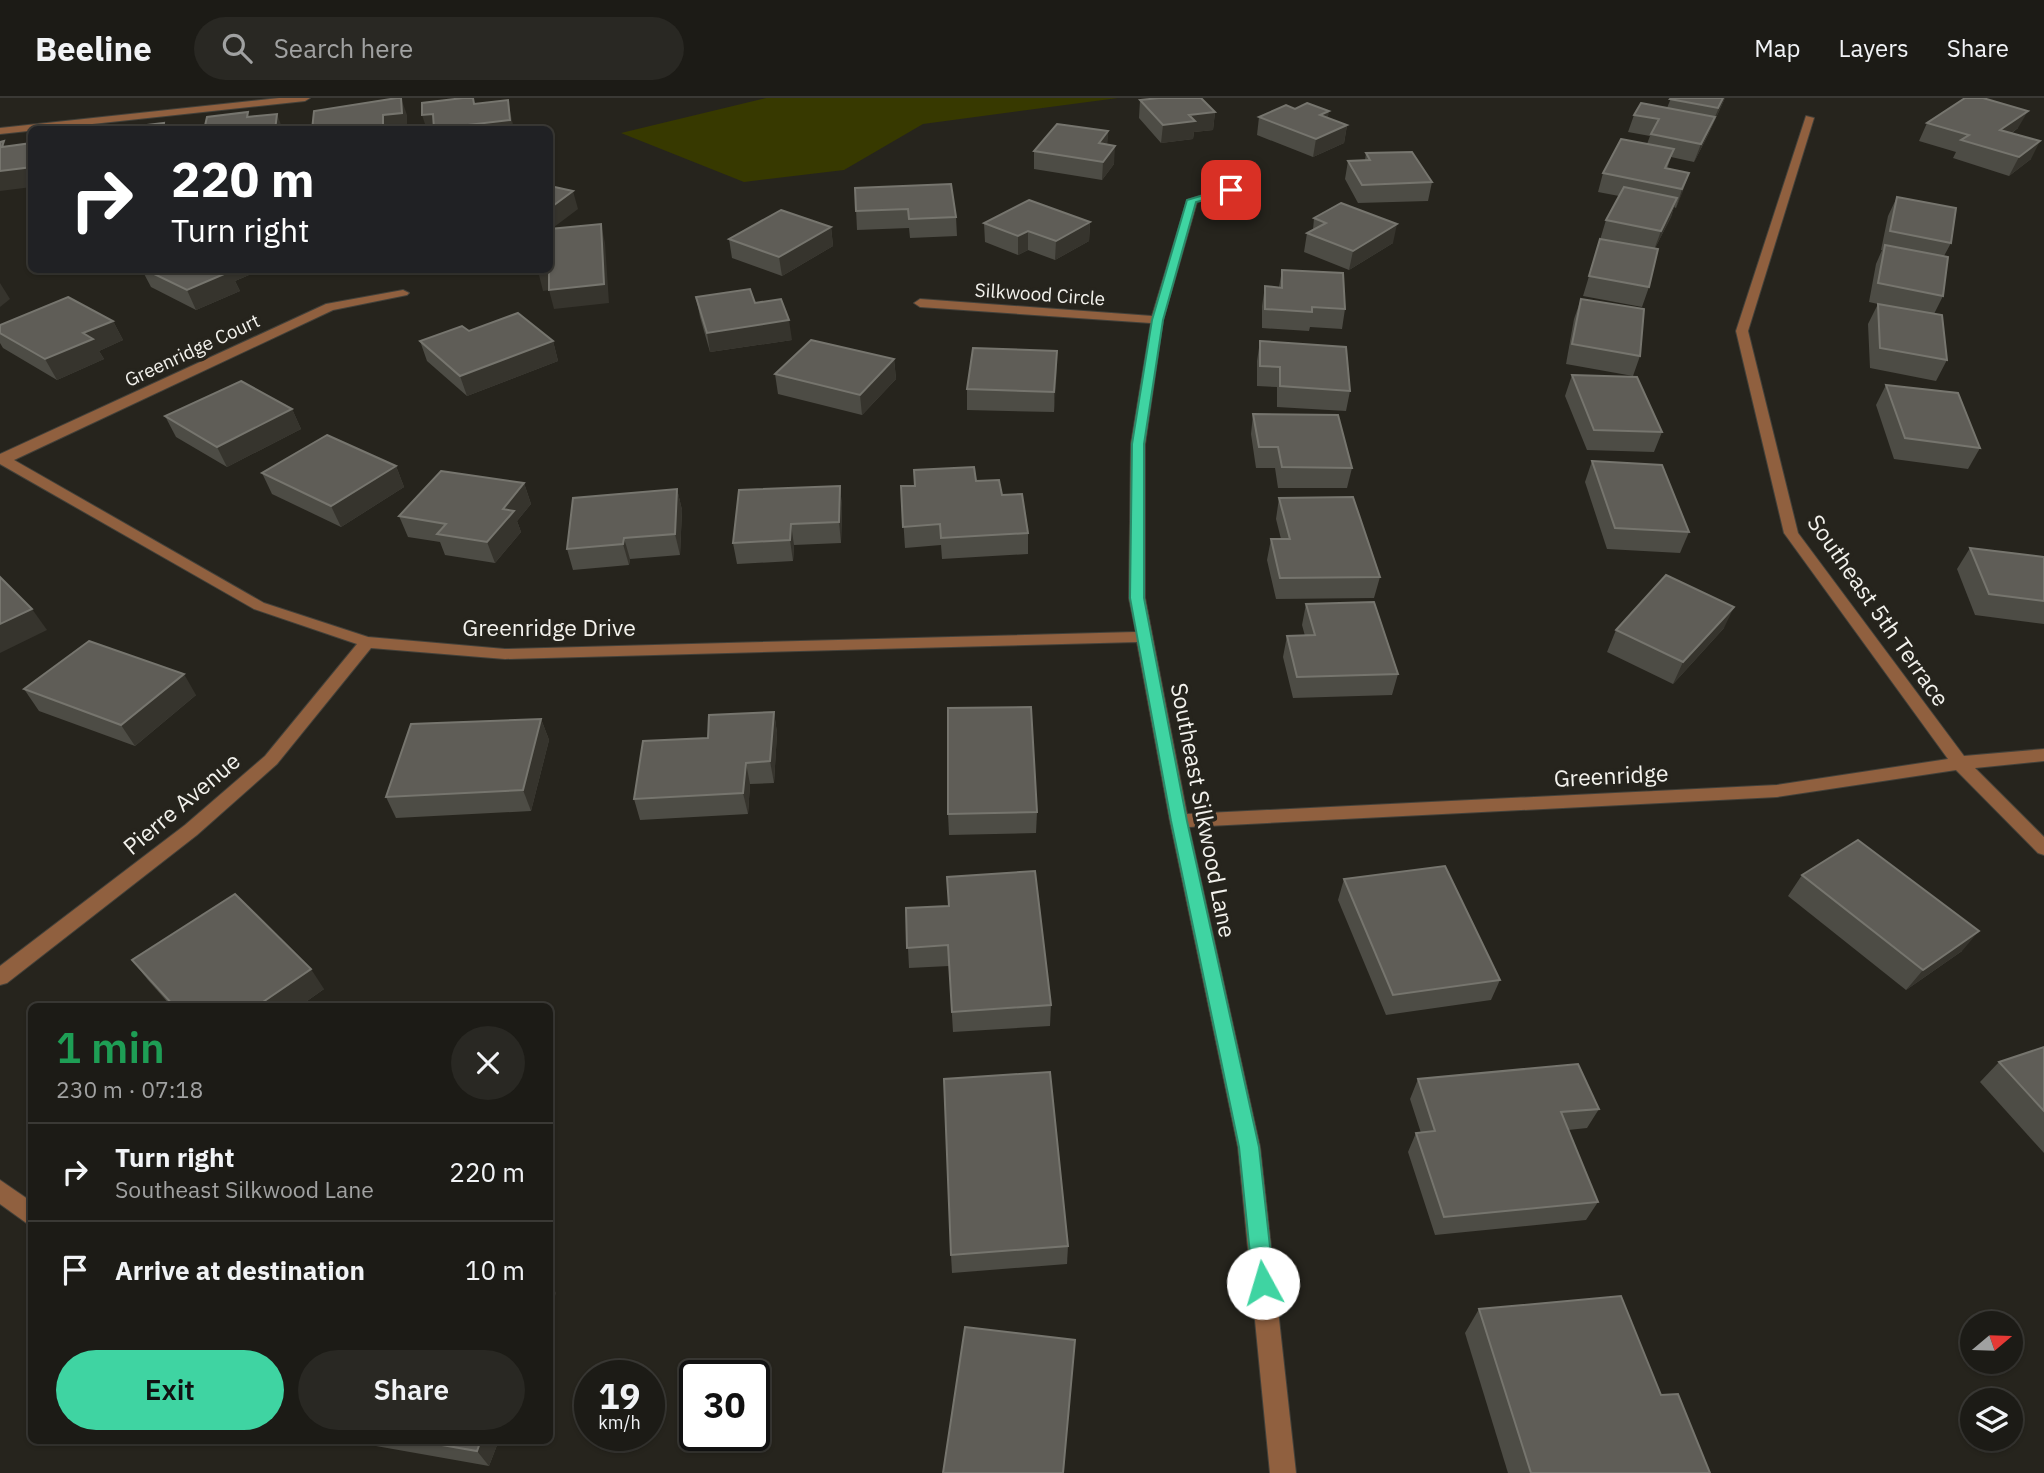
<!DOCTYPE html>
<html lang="en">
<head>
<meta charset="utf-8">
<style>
	:root { --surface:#1c1b16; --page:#292823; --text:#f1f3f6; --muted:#a0a1a1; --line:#3a3935; --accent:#3fd4a2 }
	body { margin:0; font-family:"IBM Plex Sans",sans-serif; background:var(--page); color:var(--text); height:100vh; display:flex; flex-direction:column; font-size:26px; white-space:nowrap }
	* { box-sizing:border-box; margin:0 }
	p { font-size:23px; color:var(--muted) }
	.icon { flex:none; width:38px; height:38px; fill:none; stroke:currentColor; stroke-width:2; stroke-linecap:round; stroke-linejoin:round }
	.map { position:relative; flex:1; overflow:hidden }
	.sheet { position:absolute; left:28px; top:905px; width:525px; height:441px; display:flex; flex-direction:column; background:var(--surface); border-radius:10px; box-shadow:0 2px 5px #0004,0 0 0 2px var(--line) }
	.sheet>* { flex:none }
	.banner { position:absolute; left:28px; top:28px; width:525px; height:147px; border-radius:10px; box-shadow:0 2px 5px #0004,0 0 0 2px var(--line); background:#202124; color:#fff; overflow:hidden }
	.needle { width:46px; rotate:71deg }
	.buttons { position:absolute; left:1960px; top:1213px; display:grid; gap:14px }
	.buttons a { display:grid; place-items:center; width:63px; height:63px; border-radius:50%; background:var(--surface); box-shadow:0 2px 5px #0004,0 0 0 2px var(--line); font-size:35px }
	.speed { position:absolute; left:574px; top:1262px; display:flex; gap:14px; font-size:35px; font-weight:700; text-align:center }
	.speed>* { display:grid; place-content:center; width:91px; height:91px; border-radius:50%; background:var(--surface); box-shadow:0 2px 5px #0004,0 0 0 2px var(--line); line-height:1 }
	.speed small { font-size:18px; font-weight:400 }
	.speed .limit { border:4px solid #111; border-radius:10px; background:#fff; color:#111 }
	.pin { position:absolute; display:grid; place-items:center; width:60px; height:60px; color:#fff; margin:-30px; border-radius:14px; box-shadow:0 4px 10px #0006 }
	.me { position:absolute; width:77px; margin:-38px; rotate:354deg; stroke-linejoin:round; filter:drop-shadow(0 0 5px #0008) }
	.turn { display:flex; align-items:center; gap:24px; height:147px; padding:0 28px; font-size:32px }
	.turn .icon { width:91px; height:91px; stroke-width:2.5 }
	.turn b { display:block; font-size:49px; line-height:60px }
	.round { display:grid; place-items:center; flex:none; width:74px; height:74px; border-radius:37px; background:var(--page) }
	.headline { display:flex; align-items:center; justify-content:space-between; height:119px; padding:0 28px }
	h1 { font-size:42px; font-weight:600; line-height:52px; color:#1e9e55 }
	.primary-button { display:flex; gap:14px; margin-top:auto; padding:14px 28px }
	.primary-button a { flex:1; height:80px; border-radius:42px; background:var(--accent); color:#111; font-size:28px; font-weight:600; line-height:80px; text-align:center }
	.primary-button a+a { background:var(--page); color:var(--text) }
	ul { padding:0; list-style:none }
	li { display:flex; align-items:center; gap:21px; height:98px; padding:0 28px; border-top:2px solid var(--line) }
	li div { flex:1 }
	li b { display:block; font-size:26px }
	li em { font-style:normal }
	header { display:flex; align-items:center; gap:42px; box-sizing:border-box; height:98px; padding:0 35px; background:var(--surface); border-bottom:2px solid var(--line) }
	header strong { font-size:33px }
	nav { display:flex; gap:38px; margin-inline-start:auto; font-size:24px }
	.search { width:490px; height:63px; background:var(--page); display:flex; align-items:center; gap:18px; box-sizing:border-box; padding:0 24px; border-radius:38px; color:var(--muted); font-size:26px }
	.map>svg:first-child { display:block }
</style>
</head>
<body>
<header>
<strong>Beeline</strong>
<div class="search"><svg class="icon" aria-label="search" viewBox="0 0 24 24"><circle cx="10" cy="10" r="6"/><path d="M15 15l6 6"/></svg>Search here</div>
<nav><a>Map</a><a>Layers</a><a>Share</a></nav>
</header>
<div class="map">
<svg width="2044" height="1375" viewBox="0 0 2044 1375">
	<rect width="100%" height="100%" fill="#26241d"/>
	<polygon fill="#373900" points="766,0 1118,0 923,26 844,72 744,84 621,35"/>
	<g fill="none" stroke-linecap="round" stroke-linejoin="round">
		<defs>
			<g id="minor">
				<polygon points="279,0 310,0 305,3 0,36 0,30"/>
				<polygon points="1806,18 1814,20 1748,233 1798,435 1964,658 2044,651 2044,663 1975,670 2044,739 2044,757 2038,755 1956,672 1777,699 1189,729 1260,1049 1296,1375 1270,1375 1238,1049 1170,723 1137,544 505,561 371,550 277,666 197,737 7,885 0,887 0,868 185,727 265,658 357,546 254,511 0,366 0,356 326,206 403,192 409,195 407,197 333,212 14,362 264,505 368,539 505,551 1136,534 1129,500 1131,346 1151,225 920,209 914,205 920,201 1152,218 1187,102 1231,88 1235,89 1235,93 1197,104 1163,222 1145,346 1145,500 1187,716 1777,687 1948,661 1784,435 1736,233"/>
				<polygon points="0,1082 32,1104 32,1129 0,1106"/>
			</g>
		</defs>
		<use href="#minor" stroke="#43413a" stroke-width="2"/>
		<use href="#minor" fill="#90603f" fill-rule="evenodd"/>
	</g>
	<g fill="#4d4c45">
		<polygon points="1671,0 1725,0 1708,37 1694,64 1671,59 1667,71 1689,75 1676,110 1674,109 1671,119 1655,150 1649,189 1642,209 1583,198 1606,122 1619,98 1598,94 1603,75 1647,46 1650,38 1628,34 1634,17 1667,10"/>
		<polygon points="1140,2 1215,14 1213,32 1194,34 1193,41 1161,45 1139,20"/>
		<polygon points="1259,19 1328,20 1347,27 1344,45 1313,59 1257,37"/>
		<polygon points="1927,25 2018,30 2012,35 2031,61 2009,78 1953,60 1956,54 1919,43"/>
		<polygon points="1108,33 1107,46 1114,66 1102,82 1034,71 1034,53"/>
		<polygon points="1366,55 1432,84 1428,103 1358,105 1345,81 1348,63 1365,62"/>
		<polygon points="855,90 956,119 957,138 910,140 909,130 857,132"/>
		<polygon points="1897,99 1951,145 1944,158 1943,198 1934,216 1947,262 1936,283 1870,270 1868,226 1878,206 1869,204 1876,166 1882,152 1881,152 1888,118"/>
		<polygon points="1314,120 1393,145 1349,172 1304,154 1307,135 1313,132"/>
		<polygon points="1090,124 1089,143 1055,162 1028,152 1018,157 985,144 984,125"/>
		<polygon points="831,129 833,148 782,178 732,160 729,141"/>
		<polygon points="142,172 261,172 235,183 240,193 196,212 151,189"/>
		<polygon points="1282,172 1345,211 1342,231 1310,229 1309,233 1262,230 1262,208 1265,188 1279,189"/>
		<polygon points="696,199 755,205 792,242 710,254 700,219"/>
		<polygon points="1581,201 1640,258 1633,278 1566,266 1574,221"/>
		<polygon points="113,223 123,242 99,253 104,261 57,282 3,250 0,245 0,227"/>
		<polygon points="469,233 553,243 558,263 467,298 427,263 420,243"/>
		<polygon points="1260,243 1350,293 1346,313 1277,309 1277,289 1257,288 1257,263"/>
		<polygon points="1057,253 1054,314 967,312 967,291"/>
		<polygon points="894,261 896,281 862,317 778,296 775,276"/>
		<polygon points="1572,277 1662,334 1654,354 1587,352 1565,298"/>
		<polygon points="1886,287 1980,350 1968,371 1894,361 1876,307"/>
		<polygon points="292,311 301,331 227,369 176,339 165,318"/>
		<polygon points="1253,316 1352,370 1347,390 1278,390 1275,370 1256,370 1251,336"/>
		<polygon points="1592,363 1689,434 1680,455 1607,451 1585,384"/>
		<polygon points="396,368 404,389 341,429 272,396 262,375"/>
		<polygon points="976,383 1002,397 1028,435 1028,456 942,461 941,447 905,450 901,388"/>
		<polygon points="524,385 531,406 517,423 521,434 495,465 445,457 440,444 408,439 399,418"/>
		<polygon points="840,388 842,409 841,445 794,447 793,463 737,466 733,445"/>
		<polygon points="677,391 682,412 680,457 630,461 629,467 573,472 567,451"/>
		<polygon points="1279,400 1380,479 1374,500 1276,501 1267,462 1271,441 1281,441 1276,421"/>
		<polygon points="1970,450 2044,459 2044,526 1975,517 1957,471"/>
		<polygon points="1306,506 1398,576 1392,597 1293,600 1283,559 1287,538 1305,538 1302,527"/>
		<polygon points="1724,530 1673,586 1607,554 1616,532"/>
		<polygon points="24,591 196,597 135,648 39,613"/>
		<polygon points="774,614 777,635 774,685 750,686 748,716 640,722 634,701 708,640"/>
		<polygon points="541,621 549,642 531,713 396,720 386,699"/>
		<polygon points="1037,714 1036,735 949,737 948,716"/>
		<polygon points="1802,777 1962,853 1906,892 1788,798"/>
		<polygon points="1344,781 1500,882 1491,902 1386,917 1338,802"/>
		<polygon points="906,810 1051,907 1050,928 953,934 949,868 909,870"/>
		<polygon points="132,862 324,891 300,908 171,908 148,882"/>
		<polygon points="2044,949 2044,1055 1980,984 1999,964"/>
		<polygon points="1418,981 1599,1011 1587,1030 1568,1032 1598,1104 1586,1122 1435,1137 1408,1054 1416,1035 1421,1035 1410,1001"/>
		<polygon points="1068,1148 1067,1166 952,1175 951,1157"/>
		<polygon points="1479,1211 1661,1297 1710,1375 1508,1375 1465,1235"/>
		<polygon points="370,1342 499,1342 489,1368 376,1348"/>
	</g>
	<g fill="#36342d">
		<polygon points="401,0 407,17 407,32 344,32 383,17"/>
		<polygon points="1723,0 1725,0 1708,37 1694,64 1701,46 1715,19"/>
		<polygon points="508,2 514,32 427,32 422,17"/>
		<polygon points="1329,13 1326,31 1320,17"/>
		<polygon points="2028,13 2018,30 1991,50 2000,32"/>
		<polygon points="1215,14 1213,32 1194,34 1193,41 1161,45 1163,27 1189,17"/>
		<polygon points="277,16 283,32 275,32"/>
		<polygon points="1347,27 1344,45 1313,59 1316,41"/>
		<polygon points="1108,33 1107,51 1099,45"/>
		<polygon points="2040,43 2031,61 2009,78 2019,59"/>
		<polygon points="1115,48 1114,66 1102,82 1103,64"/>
		<polygon points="32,69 32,89 0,93 0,73"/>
		<polygon points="1689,75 1683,93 1676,110 1682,91"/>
		<polygon points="573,93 578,111 550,132 550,110"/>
		<polygon points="1677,100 1671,119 1654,152 1661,133"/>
		<polygon points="1090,124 1089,143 1055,162 1056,143"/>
		<polygon points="601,126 605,145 609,205 554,211 549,192 543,193 538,173"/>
		<polygon points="1397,126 1393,145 1349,172 1353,153"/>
		<polygon points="831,129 833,148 782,178 779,159"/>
		<polygon points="1028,133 1028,152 1018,157 1018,138"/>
		<polygon points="220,172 261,172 235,183 240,193 196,212 187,192"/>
		<polygon points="0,185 10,201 0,209"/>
		<polygon points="789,222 792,242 710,254 707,235"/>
		<polygon points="113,223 123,242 99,253 104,261 57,282 45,261 83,235"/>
		<polygon points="553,243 558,263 467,298 460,278"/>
		<polygon points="1057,253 1057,273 1054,314 1054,294"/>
		<polygon points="894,261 896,281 862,317 860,297"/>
		<polygon points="292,311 301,331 227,369 217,349"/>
		<polygon points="396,368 404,389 341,429 331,408"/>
		<polygon points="524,385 531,406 517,423 521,434 495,465 487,444 503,411"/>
		<polygon points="840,388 842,409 841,445 839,424"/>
		<polygon points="677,391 682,412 680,457 675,436"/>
		<polygon points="791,426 794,447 793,463 790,442"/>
		<polygon points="624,440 630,461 629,467 623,446"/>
		<polygon points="1734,509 1724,530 1673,586 1683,564"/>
		<polygon points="32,511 47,532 0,555 0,526"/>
		<polygon points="184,576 196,597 135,648 121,627"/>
		<polygon points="774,614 777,635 774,685 770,663"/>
		<polygon points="541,621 549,642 531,713 523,692"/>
		<polygon points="746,665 750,686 748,716 743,695"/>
		<polygon points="1979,833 1962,853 1906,892 1923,872"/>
		<polygon points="311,871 324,891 300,908 257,908"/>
		<polygon points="550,1016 554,1024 550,1027"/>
		<polygon points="550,1184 556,1195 550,1212"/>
		<polygon points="481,1342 499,1342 489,1368 477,1353"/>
	</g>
	<g fill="#5f5d57" stroke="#76756e" stroke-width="2">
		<polygon points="397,0 401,0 402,15 383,17 383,27 344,32 312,32 314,13"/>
		<polygon points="463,0 473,0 474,6 508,2 510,22 434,31 433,16 422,17 422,5"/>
		<polygon points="1159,0 1201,0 1215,14 1189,17 1195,23 1163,27 1140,2"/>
		<polygon points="1671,0 1723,0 1718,10 1670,1"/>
		<polygon points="1965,0 1983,0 2028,13 2000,32 2040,43 2019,59 1961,42 1969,37 1927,25"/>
		<polygon points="1307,5 1329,13 1320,17 1347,27 1316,41 1259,19 1286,7 1295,11"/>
		<polygon points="1641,5 1715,19 1701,46 1651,36 1659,21 1634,17"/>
		<polygon points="248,14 247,19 277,16 275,32 204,32 207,19"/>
		<polygon points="164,25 163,32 123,32 123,30"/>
		<polygon points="1057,26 1108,33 1099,45 1115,48 1103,64 1034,53"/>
		<polygon points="1621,41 1674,51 1665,70 1689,75 1682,91 1603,75"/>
		<polygon points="4,43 2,49 32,45 32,69 0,73 0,44"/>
		<polygon points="1412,54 1432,84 1362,87 1348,63 1370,62 1366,55"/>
		<polygon points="951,86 956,119 909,121 908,111 856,113 855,90"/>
		<polygon points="550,88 573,93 550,110"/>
		<polygon points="1624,89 1677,100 1661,133 1606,122"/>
		<polygon points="1897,99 1956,110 1951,145 1890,133"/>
		<polygon points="1029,102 1090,124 1056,143 1028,133 1018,138 984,125"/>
		<polygon points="1341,105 1397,126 1353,153 1307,135 1326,125 1314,120"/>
		<polygon points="781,112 831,129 779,159 729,141"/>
		<polygon points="601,126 604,186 549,192 549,172 538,173 538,172 550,172 550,131"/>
		<polygon points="1600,141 1658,151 1649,189 1589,178"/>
		<polygon points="1885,147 1948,159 1943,198 1878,185"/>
		<polygon points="146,172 228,172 231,173 187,192"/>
		<polygon points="1282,172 1343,175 1345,211 1312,209 1312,214 1265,211 1265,188 1282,190"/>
		<polygon points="750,191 755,205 781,201 789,222 707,235 696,199"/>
		<polygon points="68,199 113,223 83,235 93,241 45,261 0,235 0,227"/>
		<polygon points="1581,201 1644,211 1640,258 1572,246"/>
		<polygon points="1878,206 1942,217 1947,262 1880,250"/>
		<polygon points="518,215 553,243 460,278 420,243 462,228 469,233"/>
		<polygon points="811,242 894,261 860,297 775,276"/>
		<polygon points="1260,243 1346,249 1350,293 1280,288 1280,269 1260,268"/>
		<polygon points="973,250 1057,253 1054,294 967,291"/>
		<polygon points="1572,277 1637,279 1662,334 1594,332"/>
		<polygon points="241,283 292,311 217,349 165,318"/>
		<polygon points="1886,287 1958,295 1980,350 1905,340"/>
		<polygon points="1253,316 1338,317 1352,370 1282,369 1278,349 1259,349"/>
		<polygon points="327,337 396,368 331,408 262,375"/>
		<polygon points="1592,363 1662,367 1689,434 1615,430"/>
		<polygon points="974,369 976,383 999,382 1002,397 1022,396 1028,435 941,440 940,426 903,429 901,388 915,388 914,372"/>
		<polygon points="441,373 524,385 503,411 514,413 487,444 437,436 446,426 399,418"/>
		<polygon points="840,388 839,424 791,426 790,442 733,445 739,392"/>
		<polygon points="677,391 675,436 624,440 623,446 567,451 573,400"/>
		<polygon points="1353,399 1380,479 1280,480 1271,441 1290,441 1279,400"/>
		<polygon points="1970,450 2044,459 2044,503 1989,496"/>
		<polygon points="1666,477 1734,509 1683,564 1616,532"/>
		<polygon points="0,479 32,511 0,526"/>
		<polygon points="1374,504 1398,576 1297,579 1287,538 1315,537 1306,506"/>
		<polygon points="89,543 184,576 121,627 24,591"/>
		<polygon points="1031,609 1037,714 948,716 948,610"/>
		<polygon points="774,614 770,663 746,665 743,695 634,701 643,643 708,640 709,617"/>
		<polygon points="541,621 523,692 386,699 411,626"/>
		<polygon points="1858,742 1979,833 1923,872 1802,777"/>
		<polygon points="1445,768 1500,882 1393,897 1344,781"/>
		<polygon points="1035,773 1051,907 952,914 948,847 907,850 906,810 949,808 947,779"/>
		<polygon points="235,796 311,871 257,908 174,908 132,862"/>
		<polygon points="2044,949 2044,1013 1999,964"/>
		<polygon points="1578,966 1599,1011 1561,1014 1598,1104 1444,1119 1416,1035 1435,1033 1418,981"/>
		<polygon points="1050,974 1068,1148 951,1157 944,981"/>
		<polygon points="1621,1198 1661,1297 1678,1296 1710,1375 1531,1375 1479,1211"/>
		<polygon points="965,1229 1075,1242 1063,1375 943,1375"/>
		<polygon points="413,1342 481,1342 477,1353"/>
	</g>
	<polygon fill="#3fd4a2" stroke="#298a69" stroke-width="2" points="1231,89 1235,94 1196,104 1163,222 1144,346 1144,500 1187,723 1259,1049 1274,1185 1271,1192 1263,1196 1256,1192 1253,1185 1239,1049 1171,723 1130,500 1132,346 1152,222 1187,102"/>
	<g text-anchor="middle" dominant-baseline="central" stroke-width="7" stroke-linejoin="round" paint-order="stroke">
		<g font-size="19" fill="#f3f2ed" stroke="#26241d">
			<text transform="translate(1040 196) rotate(4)">Silkwood Circle</text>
			<text transform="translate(192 252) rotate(-25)">Greenridge Court</text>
		</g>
		<g font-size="23" fill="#f3f2ed" stroke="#26241d">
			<text transform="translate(1879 512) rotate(55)">Southeast 5th Terrace</text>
			<text x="549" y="529">Greenridge Drive</text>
			<text transform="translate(1611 677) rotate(-3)">Greenridge</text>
			<text transform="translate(181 705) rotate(-40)">Pierre Avenue</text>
			<text transform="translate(1204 712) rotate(79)">Southeast Silkwood Lane</text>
		</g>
	</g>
</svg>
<div class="buttons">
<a><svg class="needle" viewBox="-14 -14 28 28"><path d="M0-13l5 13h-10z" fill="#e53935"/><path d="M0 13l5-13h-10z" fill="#a0a1a1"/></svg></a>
<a><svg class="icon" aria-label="layers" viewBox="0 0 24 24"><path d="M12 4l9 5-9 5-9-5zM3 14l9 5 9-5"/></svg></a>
</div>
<div class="speed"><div>19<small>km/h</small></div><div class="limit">30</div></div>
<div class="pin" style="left:1231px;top:92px;background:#d93025"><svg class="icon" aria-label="arrive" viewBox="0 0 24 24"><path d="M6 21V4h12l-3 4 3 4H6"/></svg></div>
<svg class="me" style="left:1263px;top:1185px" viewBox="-20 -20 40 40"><circle r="19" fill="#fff"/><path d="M0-13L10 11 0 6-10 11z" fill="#3fd4a2"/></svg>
<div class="banner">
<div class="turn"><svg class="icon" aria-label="right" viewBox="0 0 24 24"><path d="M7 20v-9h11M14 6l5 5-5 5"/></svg><div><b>220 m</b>Turn right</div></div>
</div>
<section class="sheet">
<div class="headline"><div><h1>1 min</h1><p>230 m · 07:18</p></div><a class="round"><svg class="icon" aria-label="close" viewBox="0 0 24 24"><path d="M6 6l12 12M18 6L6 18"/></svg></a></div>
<ul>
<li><svg class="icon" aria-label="right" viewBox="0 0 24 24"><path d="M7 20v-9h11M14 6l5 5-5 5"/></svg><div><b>Turn right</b><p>Southeast Silkwood Lane</p></div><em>220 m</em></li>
<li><svg class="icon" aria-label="arrive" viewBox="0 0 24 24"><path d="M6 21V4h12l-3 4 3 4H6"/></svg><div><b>Arrive at destination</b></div><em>10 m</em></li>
</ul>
<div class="primary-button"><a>Exit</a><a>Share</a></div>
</section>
</div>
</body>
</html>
